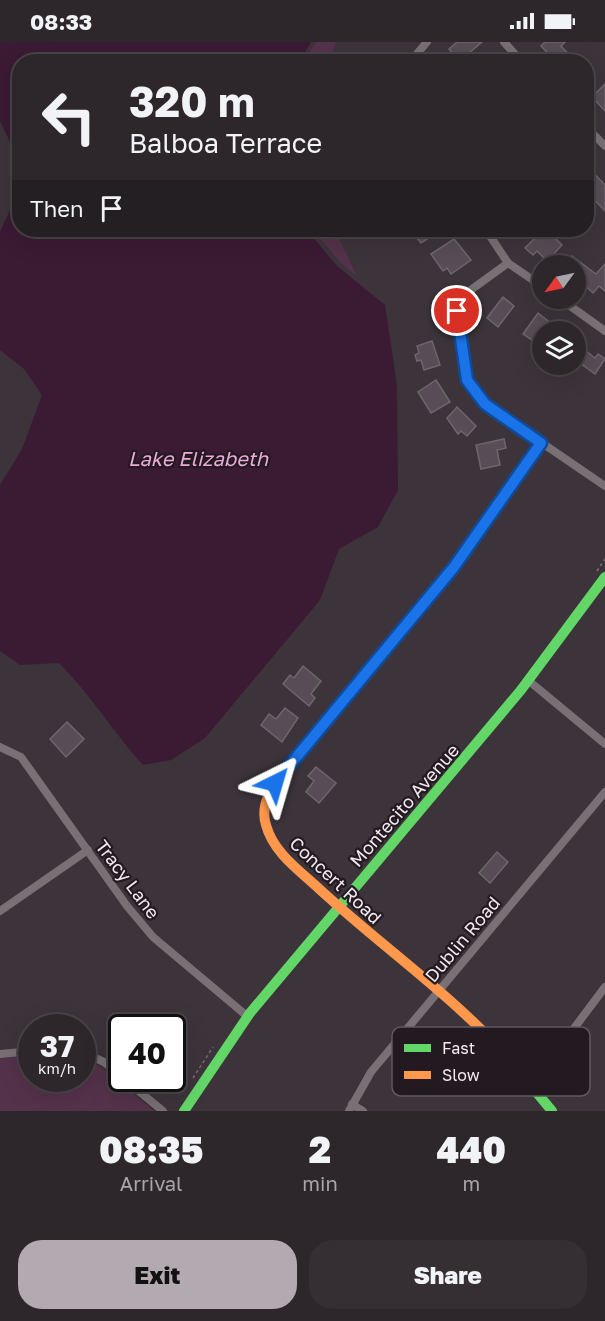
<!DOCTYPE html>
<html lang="en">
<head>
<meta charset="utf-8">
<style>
	:root { --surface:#2d272c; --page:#352f34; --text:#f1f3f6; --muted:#a7a5a9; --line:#484448; --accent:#b3a9b0 }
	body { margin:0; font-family:"Golos Text",sans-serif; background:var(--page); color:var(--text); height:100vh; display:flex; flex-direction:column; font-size:22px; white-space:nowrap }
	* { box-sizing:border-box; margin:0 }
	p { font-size:20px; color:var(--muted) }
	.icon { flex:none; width:33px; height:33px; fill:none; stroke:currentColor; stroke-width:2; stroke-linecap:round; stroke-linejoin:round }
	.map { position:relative; height:1069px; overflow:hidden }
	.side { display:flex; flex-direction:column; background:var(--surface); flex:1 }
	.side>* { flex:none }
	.top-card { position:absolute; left:12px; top:12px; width:582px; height:183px; border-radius:24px; box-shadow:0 6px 24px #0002,0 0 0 2px var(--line); background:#2d272c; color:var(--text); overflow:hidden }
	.needle { width:39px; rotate:237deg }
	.buttons { position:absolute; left:532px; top:213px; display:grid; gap:12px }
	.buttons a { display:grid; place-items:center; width:54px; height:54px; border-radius:50%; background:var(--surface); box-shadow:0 6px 24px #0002,0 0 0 2px var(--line); font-size:30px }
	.speed { position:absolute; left:18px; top:972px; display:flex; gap:12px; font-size:30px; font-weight:700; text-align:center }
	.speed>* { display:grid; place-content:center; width:78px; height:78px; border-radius:50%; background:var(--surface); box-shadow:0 6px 24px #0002,0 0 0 2px var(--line); line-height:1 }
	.speed small { font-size:15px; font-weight:400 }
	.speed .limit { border:3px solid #111; border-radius:9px; background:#fff; color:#111 }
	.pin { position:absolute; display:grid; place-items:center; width:51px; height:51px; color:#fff; margin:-26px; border:3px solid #fff; border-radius:50%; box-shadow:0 2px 6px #0007 }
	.me { position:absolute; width:66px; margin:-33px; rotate:40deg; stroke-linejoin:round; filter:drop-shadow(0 0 4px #0008) }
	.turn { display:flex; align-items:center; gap:21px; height:126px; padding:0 18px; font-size:27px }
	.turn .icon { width:78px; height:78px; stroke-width:2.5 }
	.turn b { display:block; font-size:42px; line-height:51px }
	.then { display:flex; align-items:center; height:57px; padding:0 18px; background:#0003; gap:12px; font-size:22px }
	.eta { display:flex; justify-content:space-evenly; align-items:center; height:102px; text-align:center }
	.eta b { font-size:36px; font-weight:800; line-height:42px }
	.button { display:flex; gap:12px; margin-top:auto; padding:12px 18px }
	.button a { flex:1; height:69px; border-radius:24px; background:var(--accent); color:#111; font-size:24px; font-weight:800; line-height:69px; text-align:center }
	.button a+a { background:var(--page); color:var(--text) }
	.status { display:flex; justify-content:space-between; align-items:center; height:42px; padding:0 30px; background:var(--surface); direction:ltr }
	.status svg { height:16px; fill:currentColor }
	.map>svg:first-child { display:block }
</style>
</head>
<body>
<div class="status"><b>08:33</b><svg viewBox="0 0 49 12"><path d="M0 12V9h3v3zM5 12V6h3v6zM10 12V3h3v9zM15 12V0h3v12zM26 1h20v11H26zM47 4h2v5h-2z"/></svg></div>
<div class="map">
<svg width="605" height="1069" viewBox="0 0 605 1069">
	<rect width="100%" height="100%" fill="#3c343a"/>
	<g fill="#54324b">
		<polygon points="316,0 336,0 330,19 304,19"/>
		<polygon points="313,188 335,188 357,234 341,221"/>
		<polygon points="31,1013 32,1036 82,1036 83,1015 103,1027 154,1069 0,1069 0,1016"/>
	</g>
	<g fill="#3b1a34">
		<polygon points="0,0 311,0 300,19 20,20 19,118 0,79"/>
		<path d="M19 148 20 188H307L337 224 385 263 397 343 398 448 378 485 339 507 320 558 205 696 171 718 143 723C113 690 91 653 59 621L20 623 0 609V443L22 407 42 353 24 327 0 308V190Z"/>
	</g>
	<g fill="#584d56" stroke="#6d666b" stroke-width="1.5">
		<polygon points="457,0 482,0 469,11 476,20 459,20 449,7"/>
		<polygon points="545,0 565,0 561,4 576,20 556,20 541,4"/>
		<polygon points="605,42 605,69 592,55"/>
		<polygon points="586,123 605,143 605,169 586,149"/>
		<polygon points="411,188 441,188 421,201"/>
		<polygon points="543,188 547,188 562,203 547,219 537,209 533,213 525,206"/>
		<polygon points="454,197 471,218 451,232 447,226 443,229 431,212"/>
		<polygon points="572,214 596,232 605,222 605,249 599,244 593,251 576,235 576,224 559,224 565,215 569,218"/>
		<polygon points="503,255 514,264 498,285 487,276"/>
		<polygon points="538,271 562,290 543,290 538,302 523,292"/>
		<polygon points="432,299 440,323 424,328 421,318 417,319 415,313 419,311 417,304"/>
		<polygon points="576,301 595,316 598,312 605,317 595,332 576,318"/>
		<polygon points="436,338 450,360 431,371 418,350"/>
		<polygon points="457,365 476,384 467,394 461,389 458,392 447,376"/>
		<polygon points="504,397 506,406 497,408 500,423 481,427 476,403"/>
		<polygon points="303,624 321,639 311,652 315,656 309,664 283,642 290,633 294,636"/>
		<polygon points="285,666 298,676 282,700 261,683 269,672 276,677"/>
		<polygon points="67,680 84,697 66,715 50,697"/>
		<polygon points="316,725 336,741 319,761 306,750 314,739 308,734"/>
		<polygon points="497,810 508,820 490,841 479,831"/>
	</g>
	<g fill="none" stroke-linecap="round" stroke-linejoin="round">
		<g stroke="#756f73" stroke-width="1.5" stroke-dasharray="3 3" stroke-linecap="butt">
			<polyline points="597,529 605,517"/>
			<polyline points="193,1036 213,1005"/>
		</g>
		<g stroke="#787075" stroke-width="8">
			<polyline points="504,0 522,20"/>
			<polyline points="410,20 427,0"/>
			<polyline points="586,85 605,104"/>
			<polyline points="486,188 508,221 543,245"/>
			<polyline points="508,221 461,255 457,269 467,338 485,362 605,444"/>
			<polyline points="559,256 605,289"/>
			<polyline points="529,639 605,702"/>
			<polyline points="0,705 21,715 127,864 153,895 247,974"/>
			<polyline points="0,869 88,808"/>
			<polyline points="82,1010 104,1020 122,1035"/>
			<polyline points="0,1012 32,1009"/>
			<polyline points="123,1036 163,1069"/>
			<polyline points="533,1041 605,945"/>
			<polyline points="352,1062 363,1069"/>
			<polyline points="349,1069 371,1030 605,750"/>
		</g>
		<g stroke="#63d668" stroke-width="10">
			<polyline points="282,733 454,525 541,401"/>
			<polyline points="504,1011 552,1069"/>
			<polyline points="184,1069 250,971 521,648 605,535"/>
		</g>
		<path stroke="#ff974d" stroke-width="10" d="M282 733C270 747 260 764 266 783 273 809 296 826 315 843 376 900 447 949 504 1011"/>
	</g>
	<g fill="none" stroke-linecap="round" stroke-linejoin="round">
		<defs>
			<polyline id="route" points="275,741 454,525 541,401 485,362 467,338 457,269"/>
		</defs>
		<use href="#route" stroke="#114b97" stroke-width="15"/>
		<use href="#route" stroke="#1a73e8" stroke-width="10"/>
	</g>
	<g text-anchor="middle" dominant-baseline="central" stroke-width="4.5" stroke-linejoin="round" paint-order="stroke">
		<g font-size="18" fill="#f3e8f0" stroke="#221a20">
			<text transform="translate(404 763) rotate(-49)">Montecito Avenue</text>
			<text transform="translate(128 837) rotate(53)">Tracy Lane</text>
			<text transform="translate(336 838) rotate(43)">Concert Road</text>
			<text transform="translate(462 897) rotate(-50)">Dublin Road</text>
		</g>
		<g font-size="20" font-style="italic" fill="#eca9da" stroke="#221a20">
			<text x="198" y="416">Lake Elizabeth</text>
		</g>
	</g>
	<rect x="392" y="985" width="198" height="69" rx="9" fill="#221a20" stroke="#61585e" stroke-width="1.5"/>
	<rect x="404" y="1002" width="27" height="8" fill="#63d668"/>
	<rect x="404" y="1029" width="27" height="8" fill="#ff974d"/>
	<g font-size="16" fill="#f3e8f0">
		<text x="442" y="1012">Fast</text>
		<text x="442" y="1039">Slow</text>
	</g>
</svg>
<div class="buttons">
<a><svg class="needle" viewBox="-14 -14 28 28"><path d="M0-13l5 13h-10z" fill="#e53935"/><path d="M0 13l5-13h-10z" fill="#a7a5a9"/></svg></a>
<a><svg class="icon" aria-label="layers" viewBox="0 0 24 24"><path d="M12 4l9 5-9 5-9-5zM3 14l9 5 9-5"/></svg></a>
</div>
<div class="speed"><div>37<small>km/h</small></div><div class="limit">40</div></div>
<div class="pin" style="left:457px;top:269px;background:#d93025"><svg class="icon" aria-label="arrive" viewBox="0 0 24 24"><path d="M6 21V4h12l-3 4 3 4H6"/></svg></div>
<svg class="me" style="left:275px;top:741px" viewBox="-20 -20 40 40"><path d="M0-17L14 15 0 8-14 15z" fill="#1a73e8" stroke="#fff" stroke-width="4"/></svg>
<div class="top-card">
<div class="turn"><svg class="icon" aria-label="left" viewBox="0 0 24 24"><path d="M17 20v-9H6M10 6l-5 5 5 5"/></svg><div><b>320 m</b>Balboa Terrace</div></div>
<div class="then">Then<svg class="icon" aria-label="arrive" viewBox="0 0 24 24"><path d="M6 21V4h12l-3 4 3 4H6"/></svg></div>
</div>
</div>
<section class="side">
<div class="eta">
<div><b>08:35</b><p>Arrival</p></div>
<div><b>2</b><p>min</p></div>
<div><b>440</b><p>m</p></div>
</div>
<div class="button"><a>Exit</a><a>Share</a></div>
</section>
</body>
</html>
